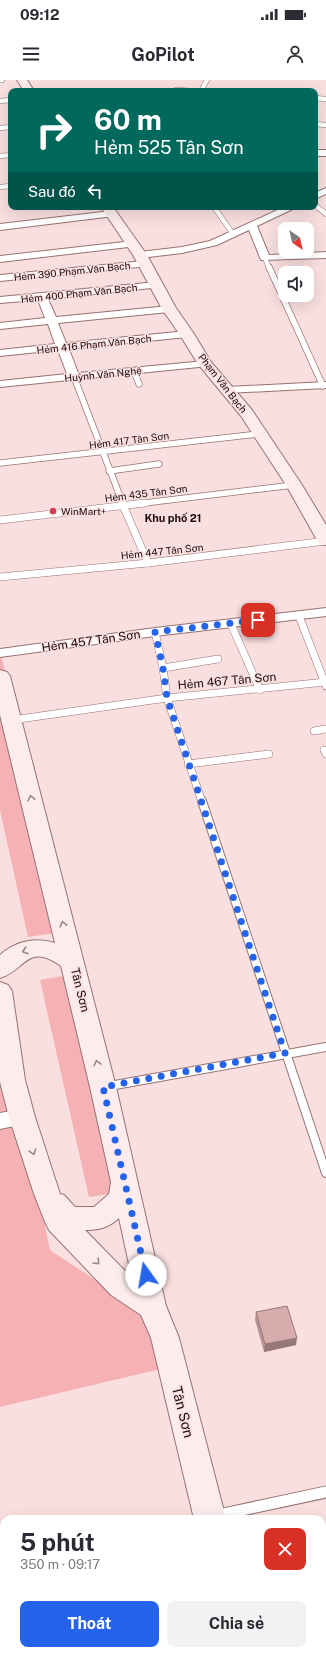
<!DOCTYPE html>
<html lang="vi">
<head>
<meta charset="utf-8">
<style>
	:root { --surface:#fff; --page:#f2f2f3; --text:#2b2b33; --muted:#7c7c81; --accent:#2563eb }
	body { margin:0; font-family:"Public Sans",sans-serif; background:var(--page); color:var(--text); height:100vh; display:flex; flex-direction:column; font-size:15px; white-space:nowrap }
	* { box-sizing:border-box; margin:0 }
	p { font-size:13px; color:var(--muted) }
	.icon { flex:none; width:22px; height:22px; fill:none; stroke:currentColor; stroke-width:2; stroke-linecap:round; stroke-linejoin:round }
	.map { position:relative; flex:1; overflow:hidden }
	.panel { position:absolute; left:0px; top:1435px; width:326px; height:140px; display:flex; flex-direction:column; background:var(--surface); border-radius:12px 12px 0 0; box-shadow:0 4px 16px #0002 }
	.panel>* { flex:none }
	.hud { position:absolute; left:8px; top:8px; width:310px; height:122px; border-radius:8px; box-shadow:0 4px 16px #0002; background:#00695c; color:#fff; overflow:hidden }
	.needle { width:26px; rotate:145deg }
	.controls { position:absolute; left:278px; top:142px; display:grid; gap:8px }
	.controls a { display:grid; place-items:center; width:36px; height:36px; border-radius:8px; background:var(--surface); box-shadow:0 4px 16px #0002; font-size:20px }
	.pin { position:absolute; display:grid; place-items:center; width:34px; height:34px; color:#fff; margin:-17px; border-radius:8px; box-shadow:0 2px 6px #0006 }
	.me { position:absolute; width:44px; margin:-22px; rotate:347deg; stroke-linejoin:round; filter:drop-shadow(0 0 3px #0008) }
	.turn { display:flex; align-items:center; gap:14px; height:84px; padding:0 20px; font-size:18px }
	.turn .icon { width:52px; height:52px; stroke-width:2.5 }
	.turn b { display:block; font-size:28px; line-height:34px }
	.then { display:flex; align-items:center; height:38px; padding:0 20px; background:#0003; gap:8px; font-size:15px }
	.round { display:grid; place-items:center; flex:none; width:42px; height:42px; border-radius:8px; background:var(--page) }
	.overview { display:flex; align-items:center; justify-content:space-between; height:68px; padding:0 20px }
	h1 { font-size:24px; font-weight:700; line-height:30px }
	.cta { display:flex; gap:8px; margin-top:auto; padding:8px 20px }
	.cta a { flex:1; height:46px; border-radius:8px; background:var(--accent); color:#fff; font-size:16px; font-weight:700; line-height:46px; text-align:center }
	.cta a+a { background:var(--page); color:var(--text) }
	.status { display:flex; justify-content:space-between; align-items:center; height:28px; padding:0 20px; background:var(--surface); direction:ltr }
	.status svg { height:11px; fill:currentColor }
	header { display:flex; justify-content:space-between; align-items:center; height:52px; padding:0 20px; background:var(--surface); font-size:18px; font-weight:700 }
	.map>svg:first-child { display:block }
</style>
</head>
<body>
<div class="status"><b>09:12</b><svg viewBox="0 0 49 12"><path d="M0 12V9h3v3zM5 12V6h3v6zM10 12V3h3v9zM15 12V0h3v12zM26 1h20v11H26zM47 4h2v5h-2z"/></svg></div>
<header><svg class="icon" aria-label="menu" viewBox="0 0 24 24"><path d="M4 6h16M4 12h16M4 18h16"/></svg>GoPilot<svg class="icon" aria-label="person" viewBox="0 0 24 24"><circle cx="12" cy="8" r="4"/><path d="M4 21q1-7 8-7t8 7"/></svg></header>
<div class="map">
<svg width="326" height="1575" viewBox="0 0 326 1575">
	<rect width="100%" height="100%" fill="#f9dfdf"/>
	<g fill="#f5b1b3">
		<polygon points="0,571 68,851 28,857 0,730"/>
		<polygon points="75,894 127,1111 89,1117 40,900"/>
		<polygon points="0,934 50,1170 165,1246 173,1286 0,1327"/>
	</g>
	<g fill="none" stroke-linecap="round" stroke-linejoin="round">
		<defs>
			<g id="lane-far4">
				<polyline points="0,0 2,0"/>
				<polyline points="176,10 194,11"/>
				<polyline points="201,11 207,0"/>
				<polyline points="315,18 326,19"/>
				<polyline points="0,21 11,20"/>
				<polyline points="315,44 326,45"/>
				<polyline points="0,48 11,47"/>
				<polyline points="0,76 11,75"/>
				<polyline points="0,107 11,106"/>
				<polyline points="315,125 326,134"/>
				<polyline points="214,127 233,154"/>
				<polyline points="265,178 269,188"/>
			</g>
			<g id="lane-far3">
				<polyline points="269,187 323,306"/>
				<polyline points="134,291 139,304"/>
				<polyline points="74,297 123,424"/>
				<polyline points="0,383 259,354"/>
				<polyline points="109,391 159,384"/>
				<polyline points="136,424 294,405"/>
			</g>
			<g id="lane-far2">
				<polyline points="122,423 148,483"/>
				<polyline points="0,440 145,423"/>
				<polyline points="0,497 148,483 326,461"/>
				<polyline points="299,536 326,606"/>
				<polyline points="231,544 260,610"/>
				<polyline points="155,552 163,588 167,618 202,722"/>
				<polyline points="163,588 218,579"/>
				<polyline points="12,640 167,618 326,602"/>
				<polyline points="314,651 326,649"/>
				<polyline points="324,670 326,674"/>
				<polyline points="188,684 269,674"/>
			</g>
			<g id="lane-far1">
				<polyline points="202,721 326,1093"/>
				<polyline points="104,1007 326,967"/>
			</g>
			<polyline id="lane" points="214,1436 326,1412"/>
			<g id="street">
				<rect x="315" y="70" width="11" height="6"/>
				<polygon points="326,108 326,114 315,119 315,113"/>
				<polygon points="284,127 297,127 257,146 269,175 326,172 326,178 261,180 249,150 217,165 182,173 140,178 135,175 140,172 182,167 210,161"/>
				<polygon points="111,131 116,134 114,136 0,150 0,144"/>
				<polygon points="133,161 137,162 138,164 137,166 0,182 0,176"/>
				<polygon points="144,181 148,182 149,184 148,186 0,201 0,195"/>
				<polygon points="157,202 162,205 161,207 48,219 56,237 169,226 174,229 169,232 58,243 66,263 187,251 192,254 187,257 69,269 78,293 205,281 209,282 211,284 209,286 0,307 0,301 67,294 58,270 0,276 0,270 55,264 48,244 0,249 0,243 45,238 38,220 0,223 0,217"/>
				<polygon points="326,302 326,308 227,313 223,312 221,310 223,308 227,307"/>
				<polygon points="326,528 326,536 155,556 0,577 0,569 155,548"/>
				<polygon points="22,1029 29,1031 32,1037 29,1043 0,1049 0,1033"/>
			</g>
			<g id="secondary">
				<polygon points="17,0 27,0 34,11 24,11"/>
				<polygon points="101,127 113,127 147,175 176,228 194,254 211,282 252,330 302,405 326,445 326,465 320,464 317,460 286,405 241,336 198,284 180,255 162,229 133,175"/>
				<path d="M0 590 7 592 10 596 116 1007 166 1226 179 1258 226 1439H194L151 1258 141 1235 111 1215 49 1150 45 1142 34 1114 9 1037 0 1002V902L8 905 12 911 25 1000 35 1037 60 1114 64 1115 75 1127H94L109 1114 111 1102 90 1007 61 886C27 862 26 890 0 898V875C16 861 35 857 55 863L0 635ZM119 1138 132 1198 85 1150C99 1150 108 1148 119 1138Z"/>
				<polygon points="224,1571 258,1571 259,1575 225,1575"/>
			</g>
		</defs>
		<use href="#lane-far4" stroke="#987273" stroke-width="5.5"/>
		<use href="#lane-far3" stroke="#987273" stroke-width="7"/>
		<use href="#lane-far2" stroke="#987273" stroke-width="8"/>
		<use href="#lane-far1" stroke="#987273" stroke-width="10"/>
		<use href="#lane" stroke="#987273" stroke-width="13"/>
		<use href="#street" stroke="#987273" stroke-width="2"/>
		<use href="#secondary" stroke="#987273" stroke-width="2"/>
		<use href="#lane-far4" stroke="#fff" stroke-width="4.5"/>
		<use href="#lane-far3" stroke="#fff" stroke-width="5.5"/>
		<use href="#lane-far2" stroke="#fff" stroke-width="7"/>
		<use href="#lane-far1" stroke="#fff" stroke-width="8"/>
		<use href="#lane" stroke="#fff" stroke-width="11"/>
		<use href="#street" fill="#fff" fill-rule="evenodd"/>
		<use href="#secondary" fill="#fceced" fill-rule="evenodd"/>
	</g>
	<polygon fill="#b89495" points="256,1232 296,1265 264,1272 255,1240"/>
	<polygon fill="#967879" points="297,1258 296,1265 264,1272 265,1264"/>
	<polygon fill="#d6acad" stroke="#967879" points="287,1226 297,1258 265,1264 256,1232"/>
	<defs><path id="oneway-chevron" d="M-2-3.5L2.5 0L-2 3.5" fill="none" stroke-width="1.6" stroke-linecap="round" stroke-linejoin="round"/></defs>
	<g stroke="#978888">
		<use href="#oneway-chevron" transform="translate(31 718) rotate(-104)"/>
		<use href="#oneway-chevron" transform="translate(63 844) rotate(-104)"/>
		<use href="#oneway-chevron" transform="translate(25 871) rotate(161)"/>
		<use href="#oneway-chevron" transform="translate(97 983) rotate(-104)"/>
		<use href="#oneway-chevron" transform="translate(33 1072) rotate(72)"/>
		<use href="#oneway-chevron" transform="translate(97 1182) rotate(46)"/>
	</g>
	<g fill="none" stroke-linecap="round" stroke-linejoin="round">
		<polyline stroke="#2563eb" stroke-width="7" stroke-dasharray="0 12.6" points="146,1195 103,1007 285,973 167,618 163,588 155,552 258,540"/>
	</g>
	<circle fill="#d03f52" stroke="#f9dfdf" stroke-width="1.5" cx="53" cy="431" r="4"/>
	<g text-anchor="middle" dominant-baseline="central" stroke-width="3" stroke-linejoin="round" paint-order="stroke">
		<g font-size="10" fill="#1b0d0d" stroke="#f9dfdf">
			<text transform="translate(72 191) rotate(-6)">Hẻm 390 Phạm Văn Bạch</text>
			<text transform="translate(79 213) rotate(-6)">Hẻm 400 Phạm Văn Bạch</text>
			<text transform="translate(94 264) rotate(-6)">Hẻm 416 Phạm Văn Bạch</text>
			<text transform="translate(103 294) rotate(-6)">Huỳnh Văn Nghệ</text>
			<text transform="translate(223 303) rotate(52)">Phạm Văn Bạch</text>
			<text transform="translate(129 360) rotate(-7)">Hẻm 417 Tân Sơn</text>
			<text transform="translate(146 413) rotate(-7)">Hẻm 435 Tân Sơn</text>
			<text transform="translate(162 471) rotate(-6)">Hẻm 447 Tân Sơn</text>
		</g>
		<g font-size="10" fill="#1b0d0d" stroke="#f9dfdf" text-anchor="start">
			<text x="61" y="431">WinMart+</text>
		</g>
		<g font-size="11" font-weight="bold" fill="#1b0d0d" stroke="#f9dfdf">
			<text x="173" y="438">Khu phố 21</text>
		</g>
		<g font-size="12" fill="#1b0d0d" stroke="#f9dfdf">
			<text transform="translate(91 561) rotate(-8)">Hẻm 457 Tân Sơn</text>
			<text transform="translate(227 601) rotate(-5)">Hẻm 467 Tân Sơn</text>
			<text transform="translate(80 910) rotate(76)">Tân Sơn</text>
		</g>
		<g font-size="14" fill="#1b0d0d" stroke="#f9dfdf">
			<text transform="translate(183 1332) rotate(76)">Tân Sơn</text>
		</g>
	</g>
</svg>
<div class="controls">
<a><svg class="needle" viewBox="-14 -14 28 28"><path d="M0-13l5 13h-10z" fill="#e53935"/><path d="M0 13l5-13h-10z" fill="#7c7c81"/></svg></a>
<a><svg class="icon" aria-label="sound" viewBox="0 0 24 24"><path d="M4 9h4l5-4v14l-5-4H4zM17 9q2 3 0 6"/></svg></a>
</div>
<div class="pin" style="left:258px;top:540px;background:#d93025"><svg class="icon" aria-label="arrive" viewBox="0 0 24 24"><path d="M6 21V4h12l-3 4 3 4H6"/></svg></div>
<svg class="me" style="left:146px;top:1195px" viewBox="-20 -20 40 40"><circle r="19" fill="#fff"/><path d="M0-13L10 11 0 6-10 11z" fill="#2563eb"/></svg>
<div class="hud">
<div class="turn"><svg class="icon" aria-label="right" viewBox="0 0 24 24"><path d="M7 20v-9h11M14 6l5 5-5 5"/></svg><div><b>60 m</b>Hẻm 525 Tân Sơn</div></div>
<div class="then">Sau đó<svg class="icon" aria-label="left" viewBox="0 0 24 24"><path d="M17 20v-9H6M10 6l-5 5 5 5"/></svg></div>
</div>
<section class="panel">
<div class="overview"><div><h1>5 phút</h1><p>350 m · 09:17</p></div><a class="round" style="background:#d93025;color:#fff"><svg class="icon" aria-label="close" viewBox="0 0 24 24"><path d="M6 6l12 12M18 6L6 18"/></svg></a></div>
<div class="cta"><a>Thoát</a><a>Chia sẻ</a></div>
</section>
</div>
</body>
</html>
